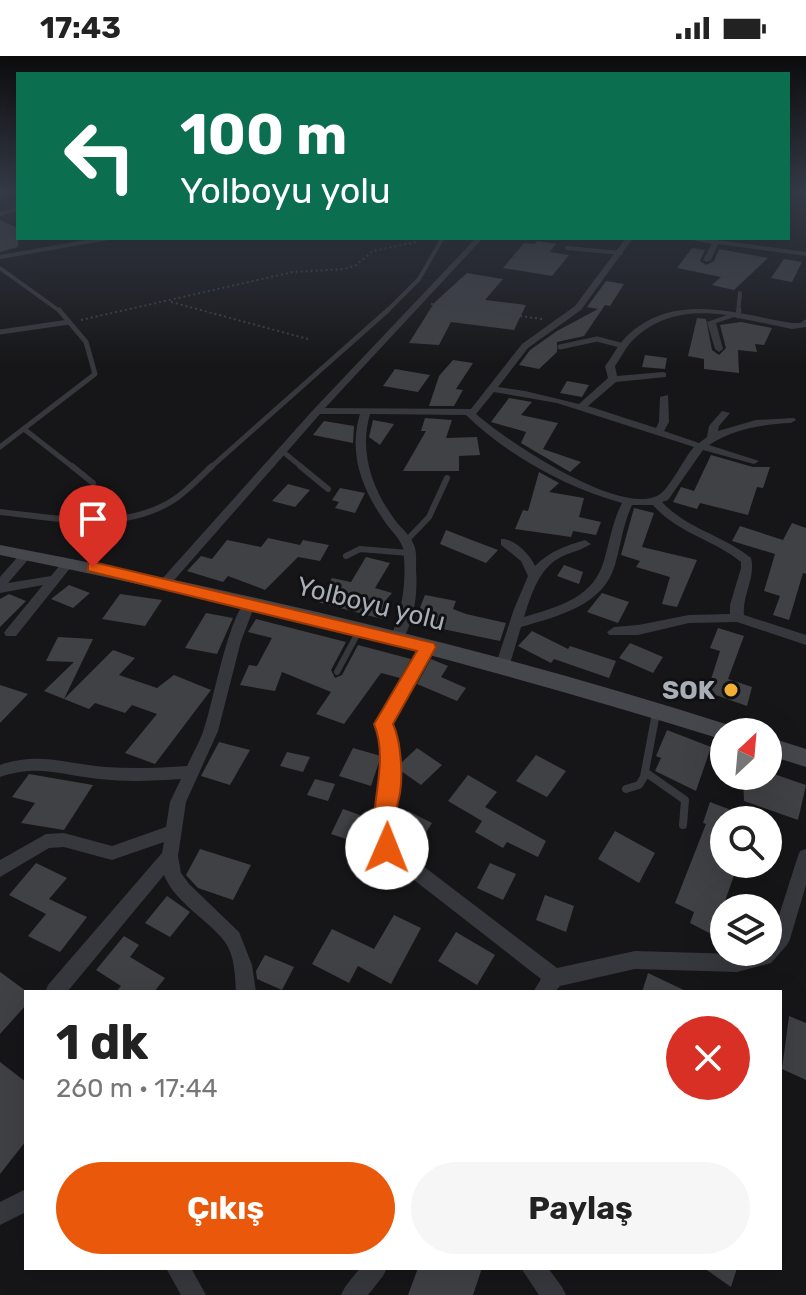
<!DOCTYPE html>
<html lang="tr">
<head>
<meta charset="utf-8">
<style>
	:root { --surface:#fff; --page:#f6f6f6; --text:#222; --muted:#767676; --accent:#ea580c }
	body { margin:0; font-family:Rubik,sans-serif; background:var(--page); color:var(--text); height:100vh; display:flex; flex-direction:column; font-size:30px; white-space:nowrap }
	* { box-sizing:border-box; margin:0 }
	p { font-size:26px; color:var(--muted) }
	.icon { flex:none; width:44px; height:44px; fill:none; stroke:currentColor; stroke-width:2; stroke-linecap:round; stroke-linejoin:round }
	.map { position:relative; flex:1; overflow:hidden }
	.panel { position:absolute; left:24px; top:934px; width:758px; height:280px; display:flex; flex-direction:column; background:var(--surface); border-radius:0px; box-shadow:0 8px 32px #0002 }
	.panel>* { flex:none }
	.hud { position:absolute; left:16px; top:16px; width:774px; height:168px; border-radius:0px; box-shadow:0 8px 32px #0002; background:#0b6e4f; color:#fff; overflow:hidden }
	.needle { width:52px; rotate:26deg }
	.tools { position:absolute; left:710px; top:662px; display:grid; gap:16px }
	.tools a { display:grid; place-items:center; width:72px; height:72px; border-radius:50%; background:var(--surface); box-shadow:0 8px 32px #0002; font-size:40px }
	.pin { position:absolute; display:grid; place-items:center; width:68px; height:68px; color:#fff; margin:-82px -34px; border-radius:50% 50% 50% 0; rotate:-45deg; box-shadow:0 0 8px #0007 }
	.pin .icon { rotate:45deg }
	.me { position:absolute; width:88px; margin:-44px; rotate:1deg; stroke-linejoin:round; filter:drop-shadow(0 0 6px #0008) }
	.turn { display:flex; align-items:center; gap:28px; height:168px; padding:0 32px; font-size:36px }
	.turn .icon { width:104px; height:104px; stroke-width:2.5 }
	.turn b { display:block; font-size:56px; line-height:68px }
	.round { display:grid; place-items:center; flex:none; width:84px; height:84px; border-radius:42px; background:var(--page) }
	.summary { display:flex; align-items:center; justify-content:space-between; height:136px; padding:0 32px }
	h1 { font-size:48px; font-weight:700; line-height:60px }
	.primary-button { display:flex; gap:16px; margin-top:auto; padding:16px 32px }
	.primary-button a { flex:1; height:92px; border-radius:48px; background:var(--accent); color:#fff; font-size:32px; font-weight:700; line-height:92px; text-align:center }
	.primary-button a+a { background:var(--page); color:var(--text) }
	.status { display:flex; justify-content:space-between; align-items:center; height:56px; padding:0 40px; background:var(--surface); direction:ltr }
	.status svg { height:22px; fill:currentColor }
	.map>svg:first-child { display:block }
</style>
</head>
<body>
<div class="status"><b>17:43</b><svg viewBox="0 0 49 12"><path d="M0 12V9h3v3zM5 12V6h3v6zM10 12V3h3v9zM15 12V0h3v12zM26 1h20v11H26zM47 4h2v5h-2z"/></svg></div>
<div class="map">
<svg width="806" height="1239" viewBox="0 0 806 1239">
	<rect width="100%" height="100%" fill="#161618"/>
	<g fill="#404145">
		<polygon points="0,164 18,172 18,191 0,196"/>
		<polygon points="537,185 556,188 550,196 569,199 552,220 503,212 524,187 535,188"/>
		<polygon points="692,192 705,194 700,205 706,209 714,205 719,193 768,202 734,234 712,229 721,221 677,212"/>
		<polygon points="784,203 802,206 792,226 771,222"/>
		<polygon points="467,217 503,223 485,244 526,249 514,274 451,266 439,289 409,287 434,247"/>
		<polygon points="606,225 624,228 610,250 605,249 584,280 557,286 557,296 539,313 519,309 530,294 557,275 598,253 587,251"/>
		<polygon points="697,262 706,263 712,294 719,299 726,292 720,269 741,266 772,272 764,289 755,288 757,296 738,294 739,317 704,313 704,303 688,300"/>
		<polygon points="645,299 667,302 665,313 642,311"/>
		<polygon points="453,304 473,307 456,333 463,334 454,350 429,350 439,320"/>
		<polygon points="395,313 430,319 418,336 383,330"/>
		<polygon points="567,325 589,329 582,341 560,337"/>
		<polygon points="509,342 532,346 521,359 558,367 543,393 581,406 570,416 521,387 526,376 491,366"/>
		<polygon points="425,362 452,364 446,382 477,381 480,399 459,400 459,415 403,415 426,375 421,375"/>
		<polygon points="373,364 394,368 380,389 369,381"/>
		<polygon points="324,365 354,370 353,387 313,379"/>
		<polygon points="711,399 753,411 770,411 763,432 757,431 748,459 700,447 697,453 673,446 681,431 694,435"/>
		<polygon points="539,416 559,427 549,436 584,442 579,461 601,466 596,479 573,475 571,481 515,473 523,454 528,455"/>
		<polygon points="288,428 310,434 295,451 272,445"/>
		<polygon points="340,432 365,437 355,457 335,452 339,446 332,444"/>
		<polygon points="634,452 654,457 642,491 697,504 677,551 662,548 670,521 636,511 640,505 621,499"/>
		<polygon points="792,467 806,472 806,518 803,517 789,564 773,559 780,540 764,535 775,498 732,485 740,470 783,484"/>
		<polygon points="446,474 469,483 498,494 486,507 440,488"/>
		<polygon points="268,482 300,489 303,484 329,489 320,505 298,501 265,534 228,520 223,526 187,515 201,500 212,503 227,484 261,491"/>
		<polygon points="366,501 390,507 375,532 392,537 385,545 391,550 382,563 317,546 332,522 351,526"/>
		<polygon points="564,509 583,516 579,528 557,520"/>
		<polygon points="69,529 90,537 73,552 51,543"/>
		<polygon points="602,537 629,546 618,567 587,556"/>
		<polygon points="9,538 26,545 0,571 0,543"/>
		<polygon points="120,538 162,544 145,570 102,563"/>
		<polygon points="425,539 456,545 453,553 466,558 506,567 500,585 414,567"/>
		<polygon points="206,557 233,562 217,598 185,592"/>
		<polygon points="256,563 346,586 331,614 335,622 342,619 358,589 411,603 400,622 381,617 344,668 316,658 331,636 282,616 275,635 240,629 249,609 257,610 272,582 248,576"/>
		<polygon points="718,572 744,580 728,623 752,631 747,650 707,636 720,595 710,592"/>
		<polygon points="532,575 568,593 570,590 616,605 609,622 554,603 551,607 518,590"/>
		<polygon points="58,581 93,583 64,643 113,594 135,602 119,619 157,632 174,619 211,634 155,708 125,697 157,658 132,649 125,657 95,647 89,653 44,635 74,606 46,605"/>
		<polygon points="630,587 663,601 653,617 619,602"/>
		<polygon points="431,603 448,610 441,621 466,632 457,645 417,628"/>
		<polygon points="0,629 28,638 0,667"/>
		<polygon points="667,674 711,691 696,735 655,715 661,702 656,700"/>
		<polygon points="219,686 250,694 230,729 201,720"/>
		<polygon points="353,692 381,700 371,730 339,720"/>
		<polygon points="417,692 442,709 421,729 401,715 402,706"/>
		<polygon points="287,696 310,701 303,716 280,710"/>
		<polygon points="536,699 566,715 547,741 516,725"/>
		<polygon points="768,716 806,729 798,764 744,745 743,720 768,720"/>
		<polygon points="29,718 93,729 64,774 21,767 35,747 12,741"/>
		<polygon points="468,719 497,736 485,751 546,785 538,801 507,786 503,792 475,776 482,765 448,745"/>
		<polygon points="315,723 335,728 328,745 307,739"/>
		<polygon points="710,746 755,763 724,764 724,808 738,808 713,879 690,867 694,856 675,847 706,768 703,767"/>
		<polygon points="343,753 360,759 349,784 331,778"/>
		<polygon points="408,755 432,767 414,795 394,782 395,774"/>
		<polygon points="615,775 655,797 639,827 598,803"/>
		<polygon points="200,793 251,809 233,844 198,832 186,819"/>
		<polygon points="36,807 67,822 49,843 87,861 60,896 28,880 46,858 9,839"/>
		<polygon points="490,807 516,818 503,844 477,832"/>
		<polygon points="545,839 574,850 566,876 536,864"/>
		<polygon points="167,840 190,856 170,881 145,867"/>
		<polygon points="394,859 421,872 391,928 358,910 349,927 312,908 332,873 374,893"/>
		<polygon points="456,876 495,899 477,929 438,905"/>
		<polygon points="124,880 139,889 130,901 165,922 154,936 116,936 121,930 96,914"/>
		<polygon points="265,899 294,911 282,934 257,923 256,915"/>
		<polygon points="0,916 26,935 26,949 0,978"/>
		<polygon points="648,917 688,936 642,936"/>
		<polygon points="789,960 806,967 806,1024 782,1013"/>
		<polygon points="0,1006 26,1026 26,1085 0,1118"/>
		<polygon points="418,1212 482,1212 473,1239 408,1239"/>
		<polygon points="704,1212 737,1212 731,1231"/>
	</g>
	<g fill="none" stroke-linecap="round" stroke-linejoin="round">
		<g stroke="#3d3f44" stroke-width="2" stroke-dasharray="2 3" stroke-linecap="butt">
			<polyline points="171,246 308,283"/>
			<polyline points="431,248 542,263"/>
			<polyline points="81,264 293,216 344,213 355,210 373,195 416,186"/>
		</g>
		<g stroke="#37383d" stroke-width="4">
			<polyline points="0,158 18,152"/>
			<polyline points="567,192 621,197"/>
			<polyline points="0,201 109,182"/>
			<polyline points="0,212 61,256"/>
			<polyline points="386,256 419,223 441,185 439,182"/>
			<polyline points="738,256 740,237"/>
		</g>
		<g stroke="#37383d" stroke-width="5">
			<polyline points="738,260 739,254"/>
			<polyline points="0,276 69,266"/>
			<polyline points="560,291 597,283 624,290"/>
			<polyline points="24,373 74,412"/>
			<polyline points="0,391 95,318 86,286 59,254"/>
			<polyline points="282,395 303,412"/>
			<polyline points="210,412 388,254"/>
		</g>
		<g stroke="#37383d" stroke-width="6">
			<polyline points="72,410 93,427"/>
			<polyline points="300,410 328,433"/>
			<path d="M0 456C56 462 124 477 175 443 188 434 200 421 212 410"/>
			<polyline points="407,484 429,461 447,422"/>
			<polyline points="346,500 360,493 409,497"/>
			<polyline points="337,616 360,573"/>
		</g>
		<g stroke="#37383d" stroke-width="8">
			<polyline points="645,716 685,744 683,769"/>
			<polyline points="626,733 639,729 644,721 656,657"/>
		</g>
		<g fill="#37383d" fill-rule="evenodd">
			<path d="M476 182H483L325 352 471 353 522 288 575 250 626 182H633L581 254 528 292 498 331 525 335 579 348 608 322 605 310C613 300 618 288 627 280 675 235 736 258 792 267H800L806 263V271L792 273 734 261 716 267 723 293 719 296 715 293 707 266 727 259C692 254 659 258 633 284 625 292 621 302 615 310L617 320 663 316 666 317V321L616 326 588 350 656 372 659 366 660 341 668 339 669 366 664 375 699 387 707 381 709 370 722 355 730 357 719 370 718 375 756 364 794 362 796 364 791 367C763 368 735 373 712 387L709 389 759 405 754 408 703 394 668 444 662 446C687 473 723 479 751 502 756 521 742 539 744 559L806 579V589L737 566 689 567 638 579H609L607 576 614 571 638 569 689 559 730 558V549L741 512V506C713 483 677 477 653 449H632C623 468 621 488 615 509 603 550 558 560 521 571L509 611 502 616 497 615 495 611 514 553 528 520 521 505 501 489V483C514 482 530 498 535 510 550 495 565 490 585 484L591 488C582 494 571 496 561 501 539 512 531 539 524 561 560 550 595 542 605 501 610 483 613 465 622 447 566 432 507 399 466 359L370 358C359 396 372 433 395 464 401 472 410 479 414 489 417 496 416 505 416 513 418 540 414 563 402 586L397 588 390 583C403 553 407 524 403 492 399 481 391 475 385 466 362 433 348 398 360 358H320L169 530H161L159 527 161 524 314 353ZM494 336 557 347 694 391C683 403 669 435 657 440 617 459 507 385 476 358Z"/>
			<polygon points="683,182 702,182 806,196 806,200 718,188 711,204 707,206 703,204 712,188"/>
			<polygon points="26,495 32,499 8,527 51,520 65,503 73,503 75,506 16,580 6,580 4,577 6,574 43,529 0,537 0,521 22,496"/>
			<path d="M250 542 256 546 241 585 218 675 186 746 178 800 181 817 189 828 239 876 252 909 256 936H236C235 920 235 900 225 886 207 862 176 848 164 819L67 936H45L48 929 162 797 164 786 112 804 64 791 49 792 0 821V804L46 778 64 777 112 790 166 771 170 746 181 723C154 725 126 726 99 723 59 719 40 708 0 721V709C39 695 67 708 105 711 133 713 160 712 187 710 192 699 199 687 203 676 213 650 229 552 250 542Z"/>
			<polygon points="428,586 435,591 391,668 400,687 400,699 391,782 393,787 557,912 635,895 737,898 768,896 768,884 773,878 798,800 800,795 806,793 806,829 790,883 787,889 771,907 737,916 635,913 560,930 555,936 533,936 541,923 400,813 381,797 375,782 384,699 384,687 377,668 423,588"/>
			<polygon points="26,1133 26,1156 0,1169 0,1146"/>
			<polygon points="166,1212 191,1212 206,1239 181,1239"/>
			<polygon points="360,1212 387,1212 383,1220 368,1239 341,1239 345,1231"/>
			<polygon points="521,1212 548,1212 562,1231 566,1239 539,1239"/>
		</g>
		<g fill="#45474d" fill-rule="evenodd">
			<path d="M0 489C247 536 492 593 732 670L735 676H724V684C486 610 245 548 0 499Z"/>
			<polygon points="768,681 806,693 806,711 768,699"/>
		</g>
	</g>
	<linearGradient id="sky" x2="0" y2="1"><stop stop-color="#0c0c0d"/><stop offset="0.44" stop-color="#363c48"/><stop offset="1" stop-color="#363c48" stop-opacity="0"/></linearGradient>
	<rect width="806" height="309" fill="url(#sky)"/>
	<path fill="#ea580c" stroke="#983908" stroke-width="2" d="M93 506 434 587 436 591 393 668C401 685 403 719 400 737 398 748 393 762 394 774 395 784 399 789 395 799H379C362 762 392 712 374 668L417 595 88 515V508Z"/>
	<circle fill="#f2b134" stroke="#111113" stroke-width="3" cx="731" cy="634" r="8"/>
	<g text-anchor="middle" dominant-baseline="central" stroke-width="6" stroke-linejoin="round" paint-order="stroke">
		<g font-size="26" fill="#a8adb8" stroke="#111113">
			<text transform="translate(371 548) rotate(14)">Yolboyu yolu</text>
		</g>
		<g font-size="26" font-weight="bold" fill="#a8adb8" stroke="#111113" text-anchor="end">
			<text x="715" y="634">SOK</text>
		</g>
	</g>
</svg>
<div class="tools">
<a><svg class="needle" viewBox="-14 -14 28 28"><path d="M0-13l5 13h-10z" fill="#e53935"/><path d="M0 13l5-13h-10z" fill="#767676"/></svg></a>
<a><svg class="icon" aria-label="search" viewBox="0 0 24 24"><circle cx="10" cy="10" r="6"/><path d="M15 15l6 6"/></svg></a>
<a><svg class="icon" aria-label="layers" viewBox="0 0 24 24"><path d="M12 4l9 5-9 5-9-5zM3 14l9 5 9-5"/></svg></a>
</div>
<div class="pin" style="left:93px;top:511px;background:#d93025"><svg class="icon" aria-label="arrive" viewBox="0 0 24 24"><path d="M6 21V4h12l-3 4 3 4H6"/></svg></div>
<svg class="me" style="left:387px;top:792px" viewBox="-20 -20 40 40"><circle r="19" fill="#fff"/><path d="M0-13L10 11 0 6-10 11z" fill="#ea580c"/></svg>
<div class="hud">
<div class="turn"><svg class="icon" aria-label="left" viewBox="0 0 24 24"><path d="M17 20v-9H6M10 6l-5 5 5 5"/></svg><div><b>100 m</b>Yolboyu yolu</div></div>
</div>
<section class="panel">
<div class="summary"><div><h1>1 dk</h1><p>260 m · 17:44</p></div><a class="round" style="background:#d93025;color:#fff"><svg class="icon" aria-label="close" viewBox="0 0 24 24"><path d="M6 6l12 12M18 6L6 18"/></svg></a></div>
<div class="primary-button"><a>Çıkış</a><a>Paylaş</a></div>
</section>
</div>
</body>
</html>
